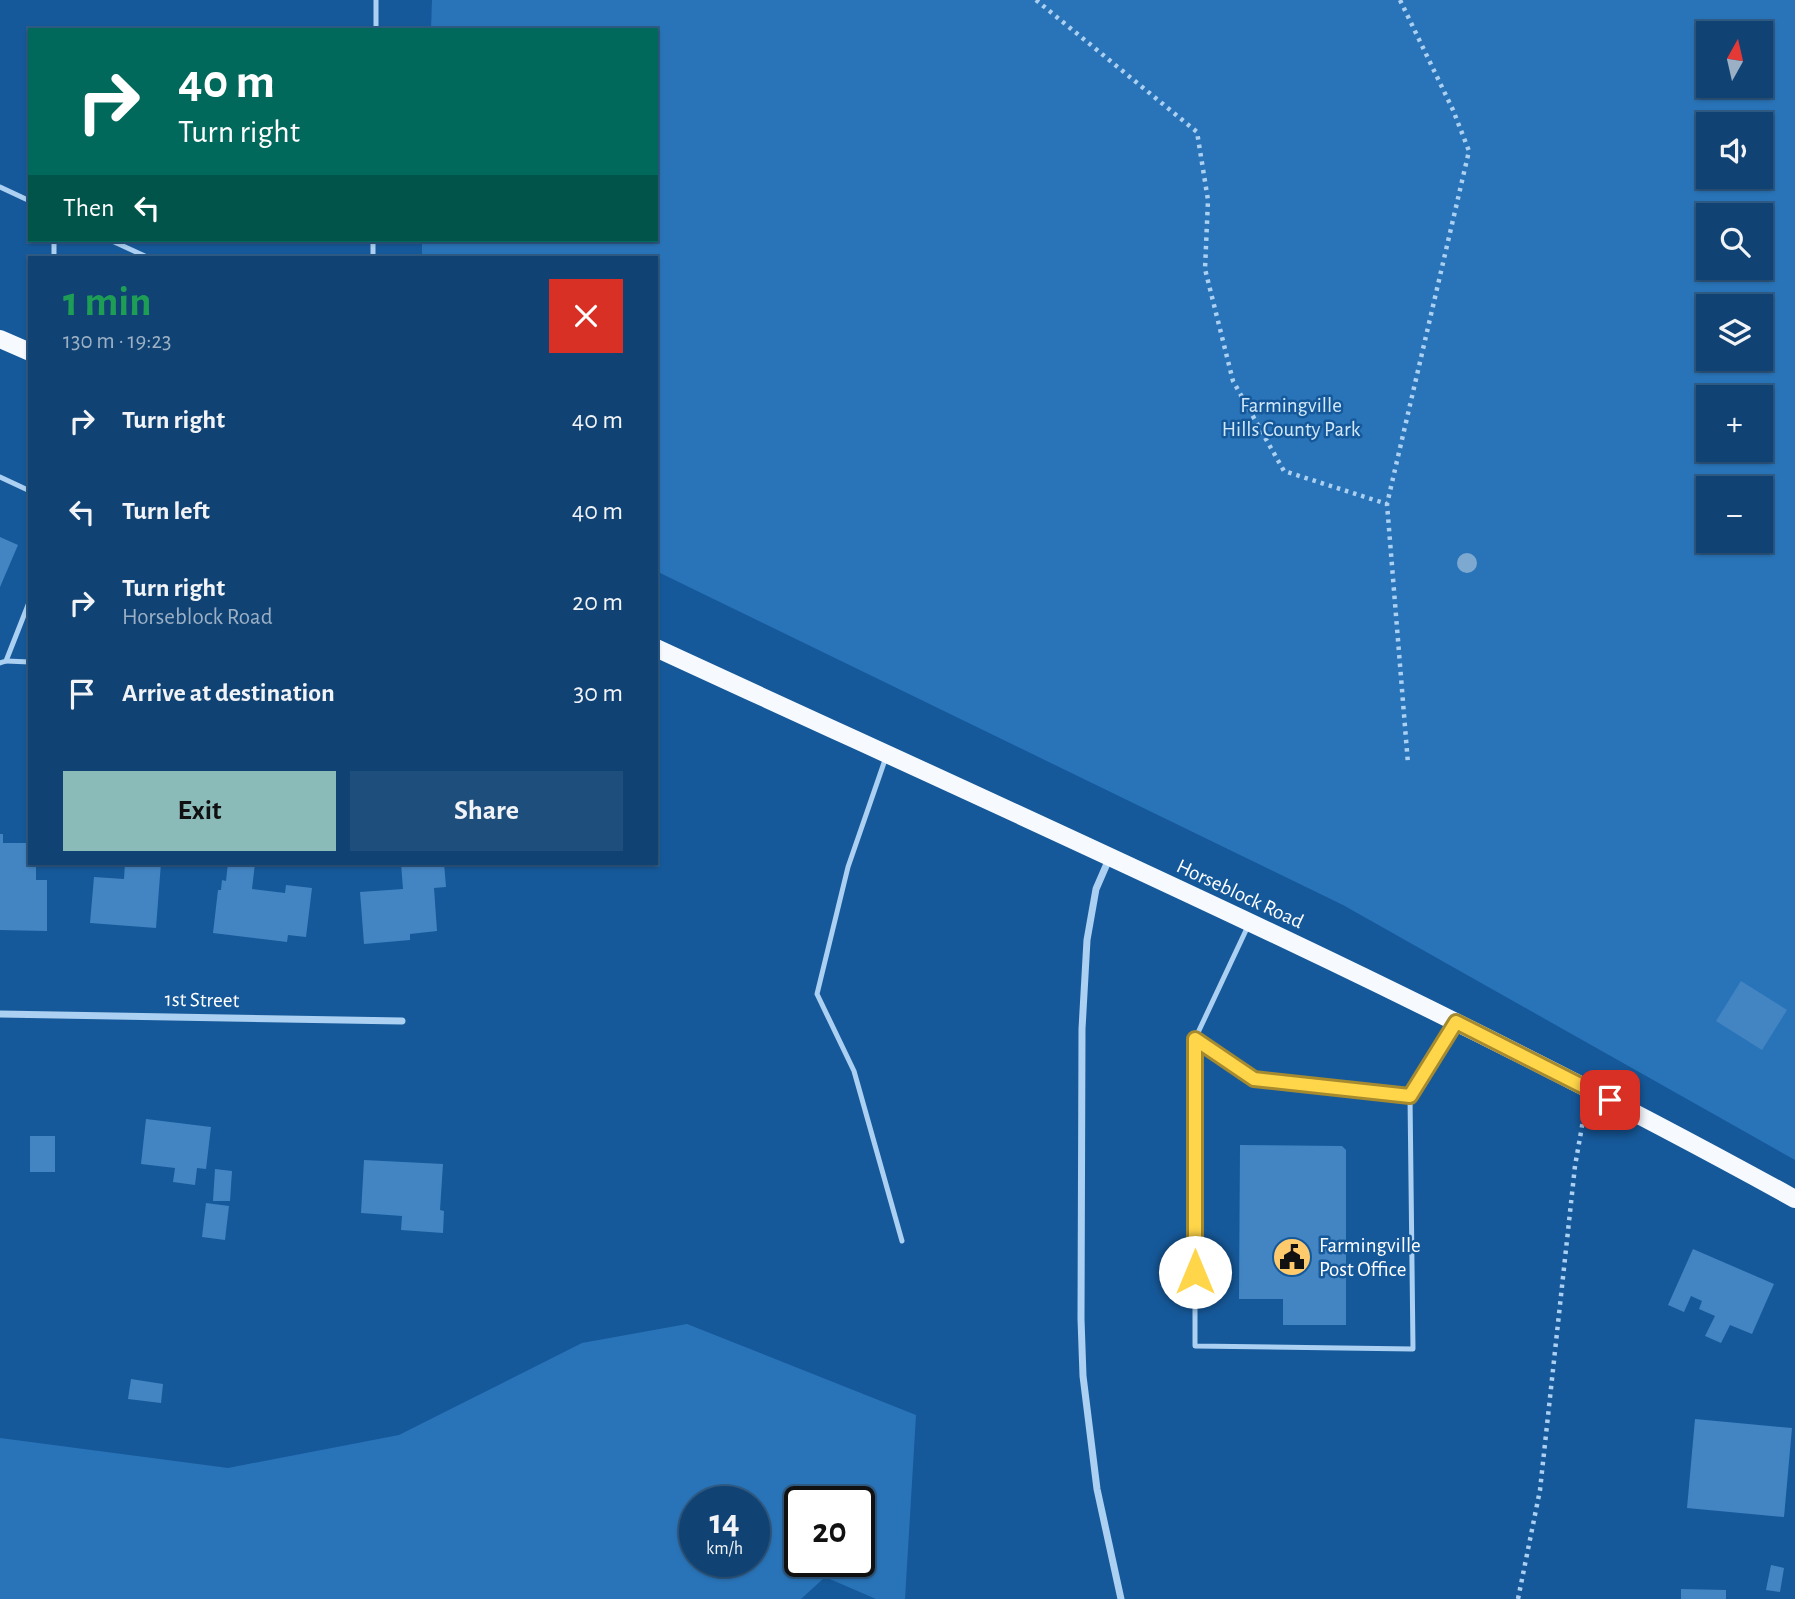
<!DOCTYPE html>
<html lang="en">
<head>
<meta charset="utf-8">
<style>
	:root { --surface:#104374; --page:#1e4e7c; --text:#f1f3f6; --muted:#9cb0c5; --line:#305c86; --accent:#8bbbb9 }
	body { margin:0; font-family:"Alegreya Sans",sans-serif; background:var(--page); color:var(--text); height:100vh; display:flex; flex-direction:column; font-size:26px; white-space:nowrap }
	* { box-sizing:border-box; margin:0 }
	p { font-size:23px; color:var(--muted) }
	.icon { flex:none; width:38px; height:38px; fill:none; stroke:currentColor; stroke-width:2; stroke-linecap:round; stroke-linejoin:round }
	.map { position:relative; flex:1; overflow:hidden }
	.panel { position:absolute; left:28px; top:256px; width:630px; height:609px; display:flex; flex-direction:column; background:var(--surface); border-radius:0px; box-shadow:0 2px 5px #0004,0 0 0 2px var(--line) }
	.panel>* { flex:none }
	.banner { position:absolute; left:28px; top:28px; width:630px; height:214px; border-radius:0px; box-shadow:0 2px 5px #0004,0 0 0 2px var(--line); background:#00695c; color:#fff; overflow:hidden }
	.needle { width:46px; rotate:8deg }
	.fabs { position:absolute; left:1696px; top:21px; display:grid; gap:14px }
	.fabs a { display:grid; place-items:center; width:77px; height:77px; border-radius:0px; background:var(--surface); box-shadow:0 2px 5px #0004,0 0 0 2px var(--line); font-size:35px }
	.speed { position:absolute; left:679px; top:1486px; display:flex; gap:14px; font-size:35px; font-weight:700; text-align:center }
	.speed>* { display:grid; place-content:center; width:91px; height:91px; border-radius:50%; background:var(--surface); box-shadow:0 2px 5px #0004,0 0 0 2px var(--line); line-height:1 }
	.speed small { font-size:18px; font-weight:400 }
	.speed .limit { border:4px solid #111; border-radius:10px; background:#fff; color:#111 }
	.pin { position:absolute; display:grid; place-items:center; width:60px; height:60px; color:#fff; margin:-30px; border-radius:14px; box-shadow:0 4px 10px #0006 }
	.me { position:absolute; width:77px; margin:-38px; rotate:0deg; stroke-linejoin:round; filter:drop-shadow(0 0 5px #0008) }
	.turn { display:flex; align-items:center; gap:24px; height:147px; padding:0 35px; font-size:32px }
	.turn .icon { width:91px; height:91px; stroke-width:2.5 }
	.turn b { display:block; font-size:49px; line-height:60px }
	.then { display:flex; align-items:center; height:66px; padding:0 35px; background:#0003; gap:14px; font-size:26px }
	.round { display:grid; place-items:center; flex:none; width:74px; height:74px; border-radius:0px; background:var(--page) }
	.headline { display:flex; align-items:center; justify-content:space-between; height:119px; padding:0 35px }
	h1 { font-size:42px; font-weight:700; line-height:52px; color:#1e9e55 }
	.action { display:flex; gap:14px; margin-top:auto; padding:14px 35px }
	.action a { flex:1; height:80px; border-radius:0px; background:var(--accent); color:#111; font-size:28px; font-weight:700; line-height:80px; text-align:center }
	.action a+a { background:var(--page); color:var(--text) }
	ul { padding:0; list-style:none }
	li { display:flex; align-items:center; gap:21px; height:91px; padding:0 35px }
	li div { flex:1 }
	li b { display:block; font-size:26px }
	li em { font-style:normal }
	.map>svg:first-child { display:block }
</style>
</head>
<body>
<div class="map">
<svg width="1795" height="1599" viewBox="0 0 1795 1599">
	<rect width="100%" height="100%" fill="#16599a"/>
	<g fill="#2974b8" fill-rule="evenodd">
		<path d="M432 0H1795V1160L1343 905 656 571V257H422V240H656V30H431ZM1708 33H1760V86H1708ZM1708 124H1760V177H1708ZM1708 215H1760V268H1708ZM1708 306H1760V359H1708ZM1708 397H1760V450H1708ZM1708 488H1760V541H1708Z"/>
		<path d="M687 1324 916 1415 905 1599H876L825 1577 801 1599H0V1438L228 1468 399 1435 582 1343ZM695 1502H754V1561H695ZM800 1502H859V1561H800Z"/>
	</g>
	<g fill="#4385c3">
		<polygon points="0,537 18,545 0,587"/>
		<polygon points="0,834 3,834 3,843 30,843 30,863 36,863 36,880 47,880 47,931 0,930"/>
		<polygon points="125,863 161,863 156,928 90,923 94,877 124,879"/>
		<polygon points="228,863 255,863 252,889 285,893 286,885 312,888 306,937 288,935 287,942 213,933 218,890 221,890 222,880 226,881"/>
		<polygon points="401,863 444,863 446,887 434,888 437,931 410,934 410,940 364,944 360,892 403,889"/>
		<polygon points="1741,981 1787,1010 1762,1050 1716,1021"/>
		<polygon points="146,1119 211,1127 206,1169 197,1168 195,1185 173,1182 175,1168 141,1164"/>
		<rect x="30" y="1136" width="25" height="36"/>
		<polygon points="1240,1145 1342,1146 1346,1150 1346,1325 1283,1325 1283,1299 1239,1299"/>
		<polygon points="364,1160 443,1164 440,1210 444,1211 443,1233 401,1230 402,1216 361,1213"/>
		<polygon points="215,1169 232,1171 230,1201 213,1201"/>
		<polygon points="206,1203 229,1206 225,1240 202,1237"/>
		<polygon points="1693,1249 1774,1284 1752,1334 1730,1325 1721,1343 1705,1336 1715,1316 1699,1309 1702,1301 1691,1296 1684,1312 1668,1305"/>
		<polygon points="131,1379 163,1384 161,1403 128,1399"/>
		<polygon points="1695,1419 1792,1428 1784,1517 1687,1508"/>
		<polygon points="1771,1565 1784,1568 1780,1592 1766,1590"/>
		<polygon points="1681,1589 1726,1590 1726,1599 1681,1599"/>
	</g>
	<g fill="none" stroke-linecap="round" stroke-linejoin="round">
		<g stroke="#abd0f2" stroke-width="4.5" stroke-dasharray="3.5 5" stroke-linecap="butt">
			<polyline points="1036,0 1197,132 1208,200 1205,269 1233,381 1284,471 1387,504"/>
			<polyline points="1400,0 1453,110 1469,151 1387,504 1408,764"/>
			<polyline points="1518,1599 1540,1490 1575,1166 1584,1115"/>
		</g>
		<g stroke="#abd0f2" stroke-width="5">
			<polyline points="376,30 376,0"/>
			<polyline points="0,187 30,201"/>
			<polyline points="110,240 147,257"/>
			<polyline points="54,257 54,240"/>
			<polyline points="373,257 373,240"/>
			<polyline points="0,477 30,491"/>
			<polyline points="6,661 30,662"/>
			<polyline points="0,663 6,661 30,600"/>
			<polyline points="886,757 848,867 817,994 854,1071 902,1241"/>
			<polyline points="1248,926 1195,1039 1195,1346 1413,1349 1410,1096 1454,1025"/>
			<polyline points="1195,1039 1254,1079 1410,1096"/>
		</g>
		<g stroke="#abd0f2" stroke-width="7">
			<polyline points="1109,859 1096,889 1087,940 1082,1029 1081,1319 1083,1376 1097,1489 1121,1599"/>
			<polyline points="0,1014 402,1021"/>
		</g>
		<g stroke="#f6faff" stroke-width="18">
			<polyline points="0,339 30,352"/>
			<path d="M656 648C1039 825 1426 995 1795 1199"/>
		</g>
	</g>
	<circle fill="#7da8d0" cx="1467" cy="563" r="10"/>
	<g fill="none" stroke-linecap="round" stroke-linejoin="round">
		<defs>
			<polyline id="route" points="1195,1272 1195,1039 1254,1079 1410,1096 1456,1022 1610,1100"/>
		</defs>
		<use href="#route" stroke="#a68a30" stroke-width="18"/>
		<use href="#route" stroke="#ffd54a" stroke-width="12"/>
	</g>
	<defs>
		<symbol id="civic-disc" viewBox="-11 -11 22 22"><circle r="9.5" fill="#ffca6c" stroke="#16599a"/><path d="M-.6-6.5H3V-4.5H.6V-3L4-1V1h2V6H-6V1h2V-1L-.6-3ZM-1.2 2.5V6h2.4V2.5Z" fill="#111"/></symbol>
	</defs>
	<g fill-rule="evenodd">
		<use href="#civic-disc" x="1270" y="1235" width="44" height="44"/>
	</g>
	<g text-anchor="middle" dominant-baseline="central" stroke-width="5" stroke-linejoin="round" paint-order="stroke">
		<g font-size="21" fill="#d2e9fd" stroke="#16599a">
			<text x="1291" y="405">Farmingville<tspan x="1291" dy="24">Hills County Park</tspan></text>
		</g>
		<g font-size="21" fill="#fff" stroke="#16599a">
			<text transform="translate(1240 894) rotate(25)">Horseblock Road</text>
			<text transform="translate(202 1000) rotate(1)">1st Street</text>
		</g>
		<g font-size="21" fill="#fff" stroke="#16599a" text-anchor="start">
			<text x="1319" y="1245">Farmingville<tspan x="1319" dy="24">Post Office</tspan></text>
		</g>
	</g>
</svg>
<div class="fabs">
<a><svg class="needle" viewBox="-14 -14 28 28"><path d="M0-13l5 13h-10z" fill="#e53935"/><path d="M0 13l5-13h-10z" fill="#9cb0c5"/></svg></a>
<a><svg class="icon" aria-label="sound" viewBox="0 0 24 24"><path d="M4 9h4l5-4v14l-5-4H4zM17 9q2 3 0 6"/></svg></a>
<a><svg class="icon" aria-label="search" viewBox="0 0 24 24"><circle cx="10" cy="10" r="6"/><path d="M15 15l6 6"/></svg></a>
<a><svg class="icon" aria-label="layers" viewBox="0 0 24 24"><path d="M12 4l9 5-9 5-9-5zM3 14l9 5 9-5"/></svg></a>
<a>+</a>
<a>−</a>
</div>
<div class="speed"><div>14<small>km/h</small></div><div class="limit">20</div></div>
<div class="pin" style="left:1610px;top:1100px;background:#d93025"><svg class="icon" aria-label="arrive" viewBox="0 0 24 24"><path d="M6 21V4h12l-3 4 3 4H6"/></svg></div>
<svg class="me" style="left:1195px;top:1272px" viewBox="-20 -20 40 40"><circle r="19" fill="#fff"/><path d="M0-13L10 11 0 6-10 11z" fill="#ffd54a"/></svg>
<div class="banner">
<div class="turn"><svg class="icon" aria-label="right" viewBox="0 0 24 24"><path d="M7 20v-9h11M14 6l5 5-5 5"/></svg><div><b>40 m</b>Turn right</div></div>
<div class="then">Then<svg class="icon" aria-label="left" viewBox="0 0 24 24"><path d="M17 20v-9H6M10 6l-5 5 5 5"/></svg></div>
</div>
<section class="panel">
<div class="headline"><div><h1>1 min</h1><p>130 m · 19:23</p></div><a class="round" style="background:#d93025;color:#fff"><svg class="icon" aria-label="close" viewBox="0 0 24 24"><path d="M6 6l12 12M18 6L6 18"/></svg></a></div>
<ul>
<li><svg class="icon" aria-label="right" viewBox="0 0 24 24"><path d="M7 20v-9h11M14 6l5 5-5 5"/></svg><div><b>Turn right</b></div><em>40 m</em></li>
<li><svg class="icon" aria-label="left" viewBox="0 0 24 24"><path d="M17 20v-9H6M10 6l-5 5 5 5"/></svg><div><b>Turn left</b></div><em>40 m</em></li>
<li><svg class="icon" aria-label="right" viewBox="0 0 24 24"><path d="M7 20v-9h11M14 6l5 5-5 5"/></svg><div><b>Turn right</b><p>Horseblock Road</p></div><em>20 m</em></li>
<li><svg class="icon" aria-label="arrive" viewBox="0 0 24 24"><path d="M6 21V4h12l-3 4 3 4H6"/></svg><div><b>Arrive at destination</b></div><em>30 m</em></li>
</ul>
<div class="action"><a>Exit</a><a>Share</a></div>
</section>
</div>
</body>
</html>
